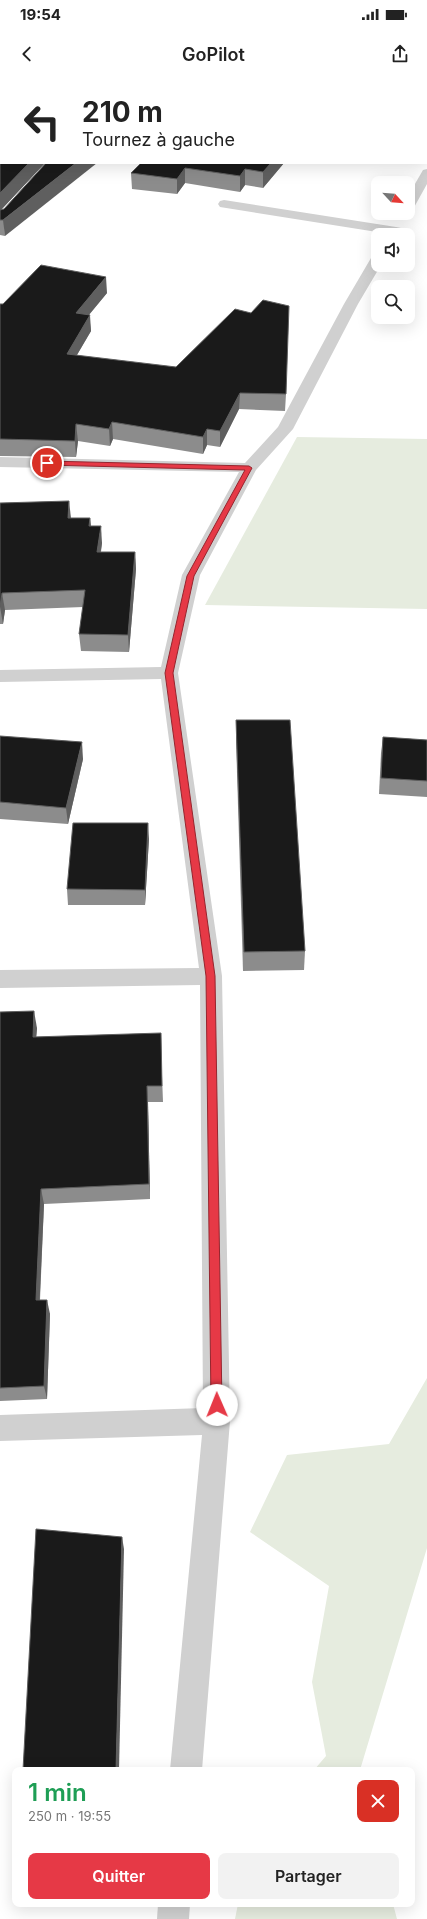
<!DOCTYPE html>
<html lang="fr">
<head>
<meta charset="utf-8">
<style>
	:root { --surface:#fff; --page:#f2f2f2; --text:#222; --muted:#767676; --accent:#e63946 }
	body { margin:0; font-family:Inter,sans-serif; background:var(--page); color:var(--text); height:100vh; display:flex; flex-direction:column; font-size:15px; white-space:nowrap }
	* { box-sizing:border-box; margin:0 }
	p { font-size:13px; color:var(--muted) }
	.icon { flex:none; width:22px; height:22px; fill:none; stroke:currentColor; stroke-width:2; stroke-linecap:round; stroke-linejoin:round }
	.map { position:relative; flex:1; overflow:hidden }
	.side { position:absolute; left:12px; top:1687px; width:403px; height:140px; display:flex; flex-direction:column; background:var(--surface); border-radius:8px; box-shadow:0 4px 16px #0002 }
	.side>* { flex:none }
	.banner { position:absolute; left:0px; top:0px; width:427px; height:84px; box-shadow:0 4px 16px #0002; background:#fff; color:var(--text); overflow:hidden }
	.needle { width:26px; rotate:116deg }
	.buttons { position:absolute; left:371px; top:96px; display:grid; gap:8px }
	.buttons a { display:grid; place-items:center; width:44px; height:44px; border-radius:8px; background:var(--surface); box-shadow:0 4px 16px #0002; font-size:20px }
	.pin { position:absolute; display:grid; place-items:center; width:34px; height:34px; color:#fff; margin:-17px; border:2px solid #fff; border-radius:50%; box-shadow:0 1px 4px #0007 }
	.me { position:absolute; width:44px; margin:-22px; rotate:359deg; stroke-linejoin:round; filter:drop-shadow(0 0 3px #0008) }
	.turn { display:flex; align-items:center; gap:14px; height:84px; padding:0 16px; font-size:18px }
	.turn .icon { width:52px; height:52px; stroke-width:2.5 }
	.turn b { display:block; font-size:28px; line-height:34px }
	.round { display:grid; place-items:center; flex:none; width:42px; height:42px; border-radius:8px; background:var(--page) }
	.overview { display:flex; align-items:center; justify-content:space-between; height:68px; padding:0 16px }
	h1 { font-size:24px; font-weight:600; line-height:30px; color:#1e9e55 }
	.action { display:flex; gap:8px; margin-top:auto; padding:8px 16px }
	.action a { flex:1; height:46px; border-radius:8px; background:var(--accent); color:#fff; font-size:16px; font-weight:600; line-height:46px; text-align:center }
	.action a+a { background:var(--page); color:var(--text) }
	.status { display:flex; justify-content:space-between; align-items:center; height:28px; padding:0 20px; background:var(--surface); direction:ltr }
	.status svg { height:11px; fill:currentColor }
	header { display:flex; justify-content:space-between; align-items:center; height:52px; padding:0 16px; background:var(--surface); font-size:18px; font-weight:600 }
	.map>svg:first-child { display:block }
</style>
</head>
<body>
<div class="status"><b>19:54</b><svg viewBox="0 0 49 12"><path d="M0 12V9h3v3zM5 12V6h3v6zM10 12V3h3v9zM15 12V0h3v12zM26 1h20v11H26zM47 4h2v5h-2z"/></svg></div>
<header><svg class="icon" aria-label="back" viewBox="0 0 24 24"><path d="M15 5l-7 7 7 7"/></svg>GoPilot<svg class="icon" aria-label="share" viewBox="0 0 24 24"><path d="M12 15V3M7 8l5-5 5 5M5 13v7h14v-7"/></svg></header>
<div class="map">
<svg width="427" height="1839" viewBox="0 0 427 1839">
	<rect width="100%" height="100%" fill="#fff"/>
	<g fill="#e6ecdf">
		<polygon points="297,357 427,359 427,529 205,525"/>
		<polygon points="427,1298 427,1468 360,1690 314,1690 326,1676 312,1602 329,1506 250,1452 287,1375 389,1364"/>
		<polygon points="238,1824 393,1824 397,1839 235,1839"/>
	</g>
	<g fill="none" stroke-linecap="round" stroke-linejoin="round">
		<g fill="#d0d0d0" fill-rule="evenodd">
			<polygon points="222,0 234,0 221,1"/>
			<rect x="426" y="41" width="1" height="8"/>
			<polygon points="427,89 427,104 412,131 408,132 408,116 423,90"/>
			<polygon points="224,120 396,147 401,148 402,151 401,154 396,155 220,127 218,124 220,121"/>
			<polygon points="378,174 378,185 381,185 358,224 293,349 256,390 200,495 178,593 222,896 230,1341 202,1690 170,1690 202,1355 0,1361 0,1335 203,1328 200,905 0,908 0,890 199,888 161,599 0,602 0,590 161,587 182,495 239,392 0,387 0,377 245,383 278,347 344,224 371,178 373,175"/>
			<polygon points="158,1824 190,1824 189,1839 157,1839"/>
		</g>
	</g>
	<g fill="#8c8c8c">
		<polygon points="270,0 427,0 427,16 426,16 426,1 270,1"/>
		<polygon points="0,48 45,83 1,130 4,129 5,156 0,155"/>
		<polygon points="141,83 284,83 263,108 245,105 240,112 185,103 177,114 132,109 131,93"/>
		<polygon points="107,213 89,235 91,251 77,275 286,314 285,331 239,329 220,367 207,365 203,374 113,359 110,366 78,361 76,377 0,376 0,224 3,224"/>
		<polygon points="0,423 71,438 90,438 91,446 102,463 101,472 135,472 136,489 129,572 81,571 79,554 83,527 5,530 3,544 0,544"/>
		<polygon points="236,640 305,871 304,890 243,891 236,660"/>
		<polygon points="0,656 83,679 68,744 0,739"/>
		<polygon points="383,657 427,660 427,717 379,714 381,673"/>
		<polygon points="149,759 145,825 68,825 67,809"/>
		<polygon points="0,932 37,948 36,957 161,969 163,1022 148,1022 150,1119 44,1124 40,1220 50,1234 47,1319 0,1321"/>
	</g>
	<g fill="#5f5f5f">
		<polygon points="29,83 45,83 0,131 0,113"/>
		<polygon points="76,83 97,83 5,156 3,140"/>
		<polygon points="271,83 284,83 263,108 263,92"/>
		<polygon points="185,88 185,103 177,114 177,99"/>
		<polygon points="245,89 245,105 240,112 240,96"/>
		<polygon points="106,197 107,213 77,249 76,233"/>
		<polygon points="90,235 91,251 68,290 67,274"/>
		<polygon points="240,313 239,329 220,367 220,351"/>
		<polygon points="112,342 113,359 110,366 109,349"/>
		<polygon points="76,344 78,361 76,377 75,361"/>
		<polygon points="207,349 207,365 203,374 203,357"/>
		<polygon points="69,421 71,438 68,438"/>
		<polygon points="90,438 92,455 89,446"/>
		<polygon points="101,446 102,463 98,489 97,472"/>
		<polygon points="135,472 136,489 129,572 128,555"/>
		<polygon points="2,513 5,530 3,544 0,527"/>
		<polygon points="82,662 83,679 68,744 66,728"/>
		<polygon points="148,743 149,759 145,825 145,810"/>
		<polygon points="34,931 37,948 35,974 33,957"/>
		<polygon points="147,1006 148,1022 150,1119 149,1104"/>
		<polygon points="41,1109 44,1124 39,1234 36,1220"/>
		<polygon points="47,1220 50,1234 47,1319 44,1306"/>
		<polygon points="122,1457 124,1469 119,1690 116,1690"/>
	</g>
	<g fill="#1a1a1a" stroke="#5f5f5f">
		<polygon points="10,0 196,0 204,1 8,1"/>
		<polygon points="345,0 427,0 427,2 426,2 426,1"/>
		<polygon points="1,47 1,83 29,83 0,113 0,48"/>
		<polygon points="46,83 76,83 3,140 0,140 0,130 4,129"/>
		<polygon points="141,83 271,83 263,92 245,89 240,96 185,88 177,99 131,93"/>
		<polygon points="41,185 106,197 76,233 90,235 67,274 176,287 235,229 251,233 263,220 289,226 286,314 240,313 220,351 207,349 203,357 112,342 109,349 76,344 75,361 0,359 0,224 3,224"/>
		<polygon points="69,421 68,438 90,438 89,446 101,446 97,472 135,472 128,555 79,554 85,510 2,513 0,527 0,423"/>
		<polygon points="236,640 290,640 305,871 244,872"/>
		<polygon points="0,656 82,662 66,728 0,722"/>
		<polygon points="383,657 427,660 427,701 381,698"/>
		<polygon points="73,743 148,743 145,810 67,809"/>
		<polygon points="34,931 33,957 161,953 162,1006 147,1006 149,1104 41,1109 36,1220 47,1220 44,1306 0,1308 0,932"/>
		<polygon points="36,1449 122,1457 116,1690 23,1690"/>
	</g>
	<polygon fill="#e63946" stroke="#96252e" points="47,381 249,386 252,388 194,496 173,593 215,896 222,1325 221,1329 217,1330 213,1329 211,1325 206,896 165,593 187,496 245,390 44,385 43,383"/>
</svg>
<div class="buttons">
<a><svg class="needle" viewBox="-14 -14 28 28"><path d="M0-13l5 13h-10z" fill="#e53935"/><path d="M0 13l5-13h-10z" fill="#767676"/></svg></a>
<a><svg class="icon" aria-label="sound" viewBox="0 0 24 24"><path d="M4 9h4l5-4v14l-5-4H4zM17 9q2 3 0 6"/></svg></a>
<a><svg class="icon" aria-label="search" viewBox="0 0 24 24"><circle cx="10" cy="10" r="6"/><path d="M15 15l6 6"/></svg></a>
</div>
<div class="pin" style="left:47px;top:383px;background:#d93025"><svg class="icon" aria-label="arrive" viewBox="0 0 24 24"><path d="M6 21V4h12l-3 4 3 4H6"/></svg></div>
<svg class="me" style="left:217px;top:1325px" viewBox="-20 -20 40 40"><circle r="19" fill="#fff"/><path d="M0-13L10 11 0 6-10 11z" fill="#e63946"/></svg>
<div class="banner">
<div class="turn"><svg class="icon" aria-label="left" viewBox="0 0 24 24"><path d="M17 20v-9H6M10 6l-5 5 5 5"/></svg><div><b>210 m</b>Tournez à gauche</div></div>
</div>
<section class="side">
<div class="overview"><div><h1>1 min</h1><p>250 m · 19:55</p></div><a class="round" style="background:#d93025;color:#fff"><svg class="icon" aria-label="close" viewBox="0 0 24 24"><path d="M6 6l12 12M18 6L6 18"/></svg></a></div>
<div class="action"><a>Quitter</a><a>Partager</a></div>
</section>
</div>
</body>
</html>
